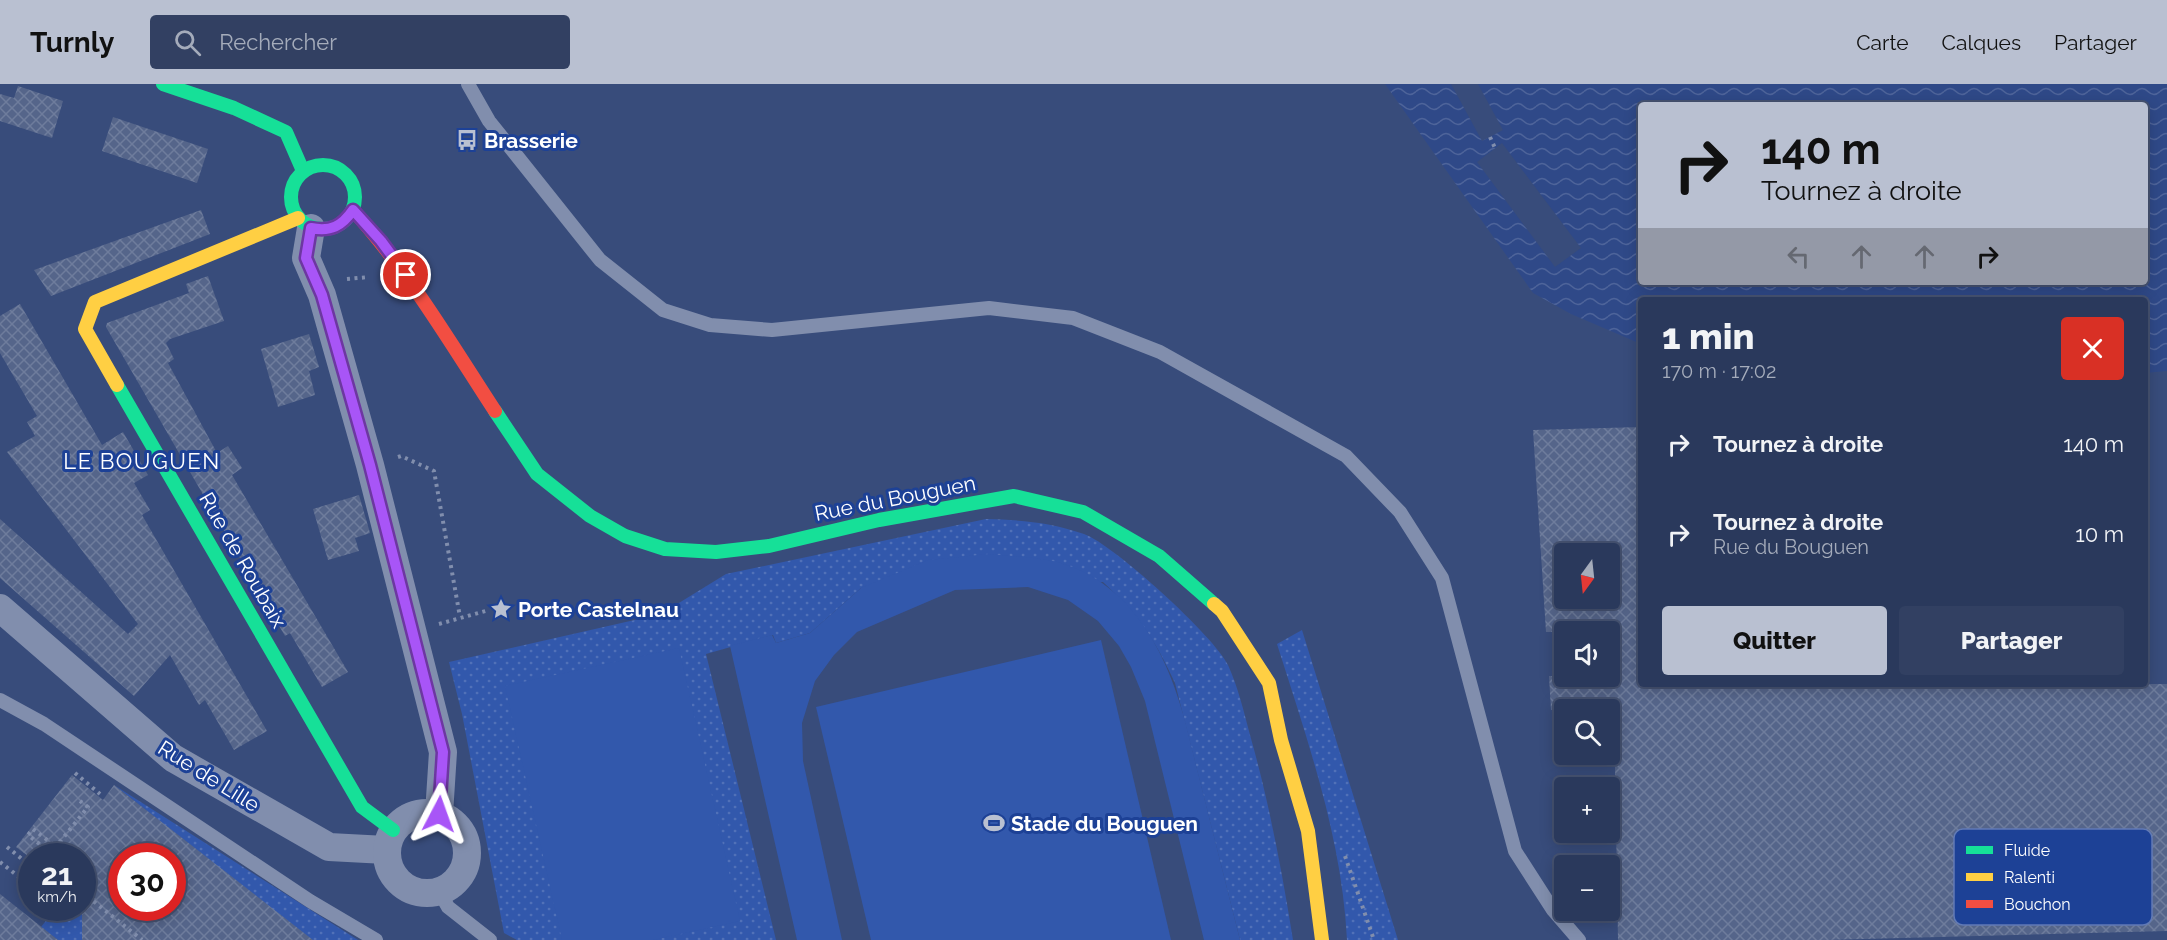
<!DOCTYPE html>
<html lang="fr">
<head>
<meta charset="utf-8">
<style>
	:root { --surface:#2a395c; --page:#324062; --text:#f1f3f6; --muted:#a5acbb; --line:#465372; --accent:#b9c0d1 }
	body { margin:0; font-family:Raleway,sans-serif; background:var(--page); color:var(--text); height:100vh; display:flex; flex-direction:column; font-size:22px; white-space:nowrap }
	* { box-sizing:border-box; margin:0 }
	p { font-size:20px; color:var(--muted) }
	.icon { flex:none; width:33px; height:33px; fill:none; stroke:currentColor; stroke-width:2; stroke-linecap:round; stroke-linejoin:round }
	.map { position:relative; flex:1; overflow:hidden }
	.drawer { position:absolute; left:1638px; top:213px; width:510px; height:390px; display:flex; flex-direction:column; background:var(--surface); border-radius:6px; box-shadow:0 3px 15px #0003,0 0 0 2px var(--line) }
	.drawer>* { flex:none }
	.banner { position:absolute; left:1638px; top:18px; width:510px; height:183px; border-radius:6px; box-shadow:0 3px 15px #0003,0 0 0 2px var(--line); background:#b9c0d1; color:#111; overflow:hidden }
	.needle { width:39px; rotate:195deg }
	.tools { position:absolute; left:1554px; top:459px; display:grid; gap:12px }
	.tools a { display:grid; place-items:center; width:66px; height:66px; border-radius:6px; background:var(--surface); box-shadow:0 3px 15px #0003,0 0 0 2px var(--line); font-size:30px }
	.speed { position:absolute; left:18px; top:759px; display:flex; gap:12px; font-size:30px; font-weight:700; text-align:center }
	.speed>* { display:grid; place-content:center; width:78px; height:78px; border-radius:50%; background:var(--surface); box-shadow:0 3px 15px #0003,0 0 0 2px var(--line); line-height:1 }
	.speed small { font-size:15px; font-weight:400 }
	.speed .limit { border:9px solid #d22; background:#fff; color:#111 }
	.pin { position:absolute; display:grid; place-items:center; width:51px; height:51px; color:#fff; margin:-26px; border:3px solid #fff; border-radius:50%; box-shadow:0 2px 6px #0007 }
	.me { position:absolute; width:66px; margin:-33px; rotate:4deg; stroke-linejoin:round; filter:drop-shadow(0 0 4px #0008) }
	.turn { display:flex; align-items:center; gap:21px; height:126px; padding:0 24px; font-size:27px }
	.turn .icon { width:78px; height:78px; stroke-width:2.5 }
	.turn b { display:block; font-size:42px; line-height:51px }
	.lanes { display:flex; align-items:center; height:57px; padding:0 24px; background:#0003; justify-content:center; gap:30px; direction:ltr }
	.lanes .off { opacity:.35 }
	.round { display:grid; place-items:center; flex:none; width:63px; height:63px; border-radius:6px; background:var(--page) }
	.summary { display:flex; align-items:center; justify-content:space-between; height:102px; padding:0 24px }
	h1 { font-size:36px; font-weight:800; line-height:45px }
	.action { display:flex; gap:12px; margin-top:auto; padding:12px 24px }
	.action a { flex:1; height:69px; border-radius:6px; background:var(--accent); color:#111; font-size:24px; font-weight:800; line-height:69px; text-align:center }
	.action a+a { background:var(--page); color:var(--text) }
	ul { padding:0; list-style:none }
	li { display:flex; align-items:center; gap:18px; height:90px; padding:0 24px }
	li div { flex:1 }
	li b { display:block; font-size:22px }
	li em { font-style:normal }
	header { display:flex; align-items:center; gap:36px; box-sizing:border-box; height:84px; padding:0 30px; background:var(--accent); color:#111 }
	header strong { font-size:28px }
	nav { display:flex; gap:33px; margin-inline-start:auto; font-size:21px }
	.search { width:420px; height:54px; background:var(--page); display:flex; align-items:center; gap:15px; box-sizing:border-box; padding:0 21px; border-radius:6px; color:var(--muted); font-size:22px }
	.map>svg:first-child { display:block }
</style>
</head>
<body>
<header>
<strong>Turnly</strong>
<div class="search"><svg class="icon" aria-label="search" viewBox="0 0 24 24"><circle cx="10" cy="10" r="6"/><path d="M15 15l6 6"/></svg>Rechercher</div>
<nav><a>Carte</a><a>Calques</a><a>Partager</a></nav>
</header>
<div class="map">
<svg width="2167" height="856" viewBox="0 0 2167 856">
	<defs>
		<pattern id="grass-dots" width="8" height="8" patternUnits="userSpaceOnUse" patternTransform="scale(1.5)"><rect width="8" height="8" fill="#3258ac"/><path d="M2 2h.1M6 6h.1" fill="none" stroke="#5171b8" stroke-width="1.8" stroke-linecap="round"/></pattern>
		<pattern id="water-waves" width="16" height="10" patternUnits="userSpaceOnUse" patternTransform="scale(1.5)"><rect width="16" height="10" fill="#2f4988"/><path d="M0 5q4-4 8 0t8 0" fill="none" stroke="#4e649a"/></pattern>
		<pattern id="building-cross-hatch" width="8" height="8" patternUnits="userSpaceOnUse" patternTransform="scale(1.5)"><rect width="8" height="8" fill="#55658a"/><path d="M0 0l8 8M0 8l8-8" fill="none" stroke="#6e7c9c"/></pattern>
	</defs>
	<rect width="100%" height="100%" fill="#384c7b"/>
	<g fill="url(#grass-dots)">
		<path d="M986 435C1021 436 1050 438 1084 450 1113 460 1215 553 1228 581 1238 603 1244 628 1250 651 1269 718 1282 787 1293 856H1240L1175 599C1155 555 1138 531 1103 498L861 504 810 549 776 559 773 551 706 570 776 856H517L504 849 462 630 449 578 661 530 726 490Z"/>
		<path d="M1302 546 1398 856H1347C1342 754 1308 658 1277 560Z"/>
		<polygon points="114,701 358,856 312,856"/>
		<polygon points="56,824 82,824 128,856 58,856 41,843"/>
	</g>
	<g fill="#3258ac">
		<path d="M989 470C1010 472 1032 473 1053 477 1128 495 1165 564 1184 633L1240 856H1204L1145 617 1131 583 1119 562 1098 537 1068 516 1028 503 955 506 857 548 834 571 815 597 802 639 803 677 842 856H797L730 562 772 551 776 559 810 549 861 504 928 476Z"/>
		<polygon points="1101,556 1171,856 871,856 816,623"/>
		<polygon points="679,564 740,837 653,856 562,856 505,602"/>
	</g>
	<path fill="url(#water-waves)" fill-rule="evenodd" d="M1385 0H2167V287L2145 289V216H1641V260L1571 230 1533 209ZM1641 21H2145V198H1641Z"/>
	<g fill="#384c7b">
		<polygon points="1451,0 1478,0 1503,46 1482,57"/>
		<polygon points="1502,59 1581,164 1555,183 1477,78"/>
	</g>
	<g fill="url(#building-cross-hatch)" fill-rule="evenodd">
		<polygon points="18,2 63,17 52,54 0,37 0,10 14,14"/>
		<polygon points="113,33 208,65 197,99 102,67"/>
		<polygon points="201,126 210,150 51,212 34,186"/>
		<polygon points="208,192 224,237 170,255 166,259 174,275 168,279 217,369 228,362 242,384 232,391 348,588 322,603 290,549 285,552 106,243 107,239 189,209 186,200"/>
		<polygon points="20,220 102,361 123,348 148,391 134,399 150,426 142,431 267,647 234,666 205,616 199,621 170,571 134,612 0,494 0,435 128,550 138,540 7,368 35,352 27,338 37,332 0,269 0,232"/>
		<polygon points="309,250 319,283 309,287 315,311 278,323 261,265"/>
		<path d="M1641 343V600H2167V847L1826 856H1618L1615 683H1610V626H1551L1549 592H1610V548H1546L1533 346ZM1564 470H1610V514H1564Z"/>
		<polygon points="359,411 370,449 355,454 359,467 328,476 313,425"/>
		<path d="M72 691 103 716 114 701 313 856H82V772H28L16 763ZM122 772H172V824H122Z"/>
		<polygon points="0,810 58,856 0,856"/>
	</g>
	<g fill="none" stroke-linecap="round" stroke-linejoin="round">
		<g stroke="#818ead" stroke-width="4" stroke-dasharray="3 4.5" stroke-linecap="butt">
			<polyline points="1490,53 1495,64"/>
			<polyline points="347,195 369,193"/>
			<polyline points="398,373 401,372 434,387 460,533"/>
			<polyline points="439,540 489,526"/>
			<polyline points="75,689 100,710"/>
			<polyline points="7,763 32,783"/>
			<polyline points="55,764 88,723 80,717"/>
			<polyline points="47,772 55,762 33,745 28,751 51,769"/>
			<polyline points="1345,772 1374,856"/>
			<polyline points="0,778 32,803"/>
			<polyline points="82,808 142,856"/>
		</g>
		<g stroke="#818ead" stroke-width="14">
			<polyline points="468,0 489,37 600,176 663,226 710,241 772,246 989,224 1073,234 1160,268 1346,372 1400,428 1442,494 1515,767 1553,826 1579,856"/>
			<polyline points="0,616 44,640 310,817 376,856"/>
			<polyline points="439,807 448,823 490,856"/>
		</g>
		<g stroke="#818ead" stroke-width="28">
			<polyline points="311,144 306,174 322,211 370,381 443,668 439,730"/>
			<polyline points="0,524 173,674 329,763 386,766"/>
			<circle cx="427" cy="769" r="40"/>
		</g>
		<g stroke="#16e098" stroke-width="14">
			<polyline points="163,0 234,24 286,48 303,87"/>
			<circle cx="323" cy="113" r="32"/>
			<polyline points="117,301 362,723 393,746"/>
			<polyline points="495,327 537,390 590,432 625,452 665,465 716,468 769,462 879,436 1014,412 1083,428 1159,472 1214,520"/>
		</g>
		<g stroke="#ffcf43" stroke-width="14">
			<polyline points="117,301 85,245 95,218 298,134"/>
			<polyline points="1214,520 1222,527 1269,599 1281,656 1308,747 1322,856"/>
		</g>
		<path stroke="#f24e42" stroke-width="14" d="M353 126C408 187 450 258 495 327"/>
	</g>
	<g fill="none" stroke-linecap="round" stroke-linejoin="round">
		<defs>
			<path id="route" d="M406 191 381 157 353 126C342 142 331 148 311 144L306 174 322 211 370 381 443 668 439 730"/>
		</defs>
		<use href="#route" stroke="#6d37a1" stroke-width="15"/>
		<use href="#route" stroke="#a855f7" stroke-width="10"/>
	</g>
	<defs>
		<symbol id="bus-bare" viewBox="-9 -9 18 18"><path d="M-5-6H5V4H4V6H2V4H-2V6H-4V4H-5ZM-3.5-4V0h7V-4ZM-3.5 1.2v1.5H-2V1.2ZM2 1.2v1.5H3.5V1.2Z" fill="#b9c0d1" stroke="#1d4196" stroke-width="2.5" paint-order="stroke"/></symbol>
		<symbol id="sight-bare" viewBox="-9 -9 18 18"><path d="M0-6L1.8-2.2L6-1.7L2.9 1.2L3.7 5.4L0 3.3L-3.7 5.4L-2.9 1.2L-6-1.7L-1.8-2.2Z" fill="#b9c0d1" stroke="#1d4196" stroke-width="2.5" paint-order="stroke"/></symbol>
		<symbol id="stadium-bare" viewBox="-9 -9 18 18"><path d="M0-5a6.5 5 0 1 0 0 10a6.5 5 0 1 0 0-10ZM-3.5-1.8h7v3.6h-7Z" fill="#b9c0d1" stroke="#1d4196" stroke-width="2.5" paint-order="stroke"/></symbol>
	</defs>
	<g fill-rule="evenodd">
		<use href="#bus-bare" x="452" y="41" width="30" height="30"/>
		<use href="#sight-bare" x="486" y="510" width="30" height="30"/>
		<use href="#stadium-bare" x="979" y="724" width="30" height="30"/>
	</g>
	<g text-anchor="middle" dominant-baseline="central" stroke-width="6" stroke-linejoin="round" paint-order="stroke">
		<g font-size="21" font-weight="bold" fill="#fff" stroke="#1d4196" text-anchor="start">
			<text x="484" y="56">Brasserie</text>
			<text x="518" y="525">Porte Castelnau</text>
			<text x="1011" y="739">Stade du Bouguen</text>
		</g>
		<g font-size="21" fill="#fff" stroke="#1d4196">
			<text transform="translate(895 414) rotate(-11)">Rue du Bouguen</text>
			<text transform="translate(243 476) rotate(60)">Rue de Roubaix</text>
			<text transform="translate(209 692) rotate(32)">Rue de Lille</text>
		</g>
		<g font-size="22" letter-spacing="1.5" fill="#fff" stroke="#1d4196">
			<text x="142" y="377">LE BOUGUEN</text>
		</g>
	</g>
	<rect x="1954" y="745" width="198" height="96" rx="9" fill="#1d4196" stroke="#617ab6" stroke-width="1.5"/>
	<rect x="1966" y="762" width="27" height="8" fill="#16e098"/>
	<rect x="1966" y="789" width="27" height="8" fill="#ffcf43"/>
	<rect x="1966" y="816" width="27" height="8" fill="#f24e42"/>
	<g font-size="16" fill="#fff">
		<text x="2004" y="772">Fluide</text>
		<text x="2004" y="799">Ralenti</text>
		<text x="2004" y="826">Bouchon</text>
	</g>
</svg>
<div class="tools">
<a><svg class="needle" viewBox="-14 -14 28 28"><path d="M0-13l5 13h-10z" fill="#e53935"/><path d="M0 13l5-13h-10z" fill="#a5acbb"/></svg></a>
<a><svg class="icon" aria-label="sound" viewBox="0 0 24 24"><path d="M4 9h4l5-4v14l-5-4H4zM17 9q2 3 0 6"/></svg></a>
<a><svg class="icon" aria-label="search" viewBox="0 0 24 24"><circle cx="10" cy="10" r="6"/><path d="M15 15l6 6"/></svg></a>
<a>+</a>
<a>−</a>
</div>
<div class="speed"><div>21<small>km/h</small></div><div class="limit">30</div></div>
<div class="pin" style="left:406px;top:191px;background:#d93025"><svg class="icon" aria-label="arrive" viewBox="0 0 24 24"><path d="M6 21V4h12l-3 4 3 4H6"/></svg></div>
<svg class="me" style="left:439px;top:730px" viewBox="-20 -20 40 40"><path d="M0-17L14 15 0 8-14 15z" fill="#a855f7" stroke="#fff" stroke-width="4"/></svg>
<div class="banner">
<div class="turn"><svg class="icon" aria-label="right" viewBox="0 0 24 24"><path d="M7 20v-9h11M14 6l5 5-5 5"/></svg><div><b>140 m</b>Tournez à droite</div></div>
<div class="lanes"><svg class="icon off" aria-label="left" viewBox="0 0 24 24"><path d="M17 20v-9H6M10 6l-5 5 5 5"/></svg><svg class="icon off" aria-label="ahead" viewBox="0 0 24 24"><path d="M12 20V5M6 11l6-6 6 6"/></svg><svg class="icon off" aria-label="ahead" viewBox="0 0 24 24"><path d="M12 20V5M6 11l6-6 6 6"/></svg><svg class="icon" aria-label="right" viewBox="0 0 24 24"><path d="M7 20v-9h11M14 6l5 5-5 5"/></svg></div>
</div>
<section class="drawer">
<div class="summary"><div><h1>1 min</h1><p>170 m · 17:02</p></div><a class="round" style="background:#d93025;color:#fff"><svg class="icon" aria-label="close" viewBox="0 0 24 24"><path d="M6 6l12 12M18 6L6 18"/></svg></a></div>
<ul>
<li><svg class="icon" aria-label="right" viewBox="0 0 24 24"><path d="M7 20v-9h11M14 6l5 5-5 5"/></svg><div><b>Tournez à droite</b></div><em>140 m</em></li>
<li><svg class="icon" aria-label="right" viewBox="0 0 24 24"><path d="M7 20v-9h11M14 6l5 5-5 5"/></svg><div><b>Tournez à droite</b><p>Rue du Bouguen</p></div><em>10 m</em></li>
</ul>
<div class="action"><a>Quitter</a><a>Partager</a></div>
</section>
</div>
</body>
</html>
